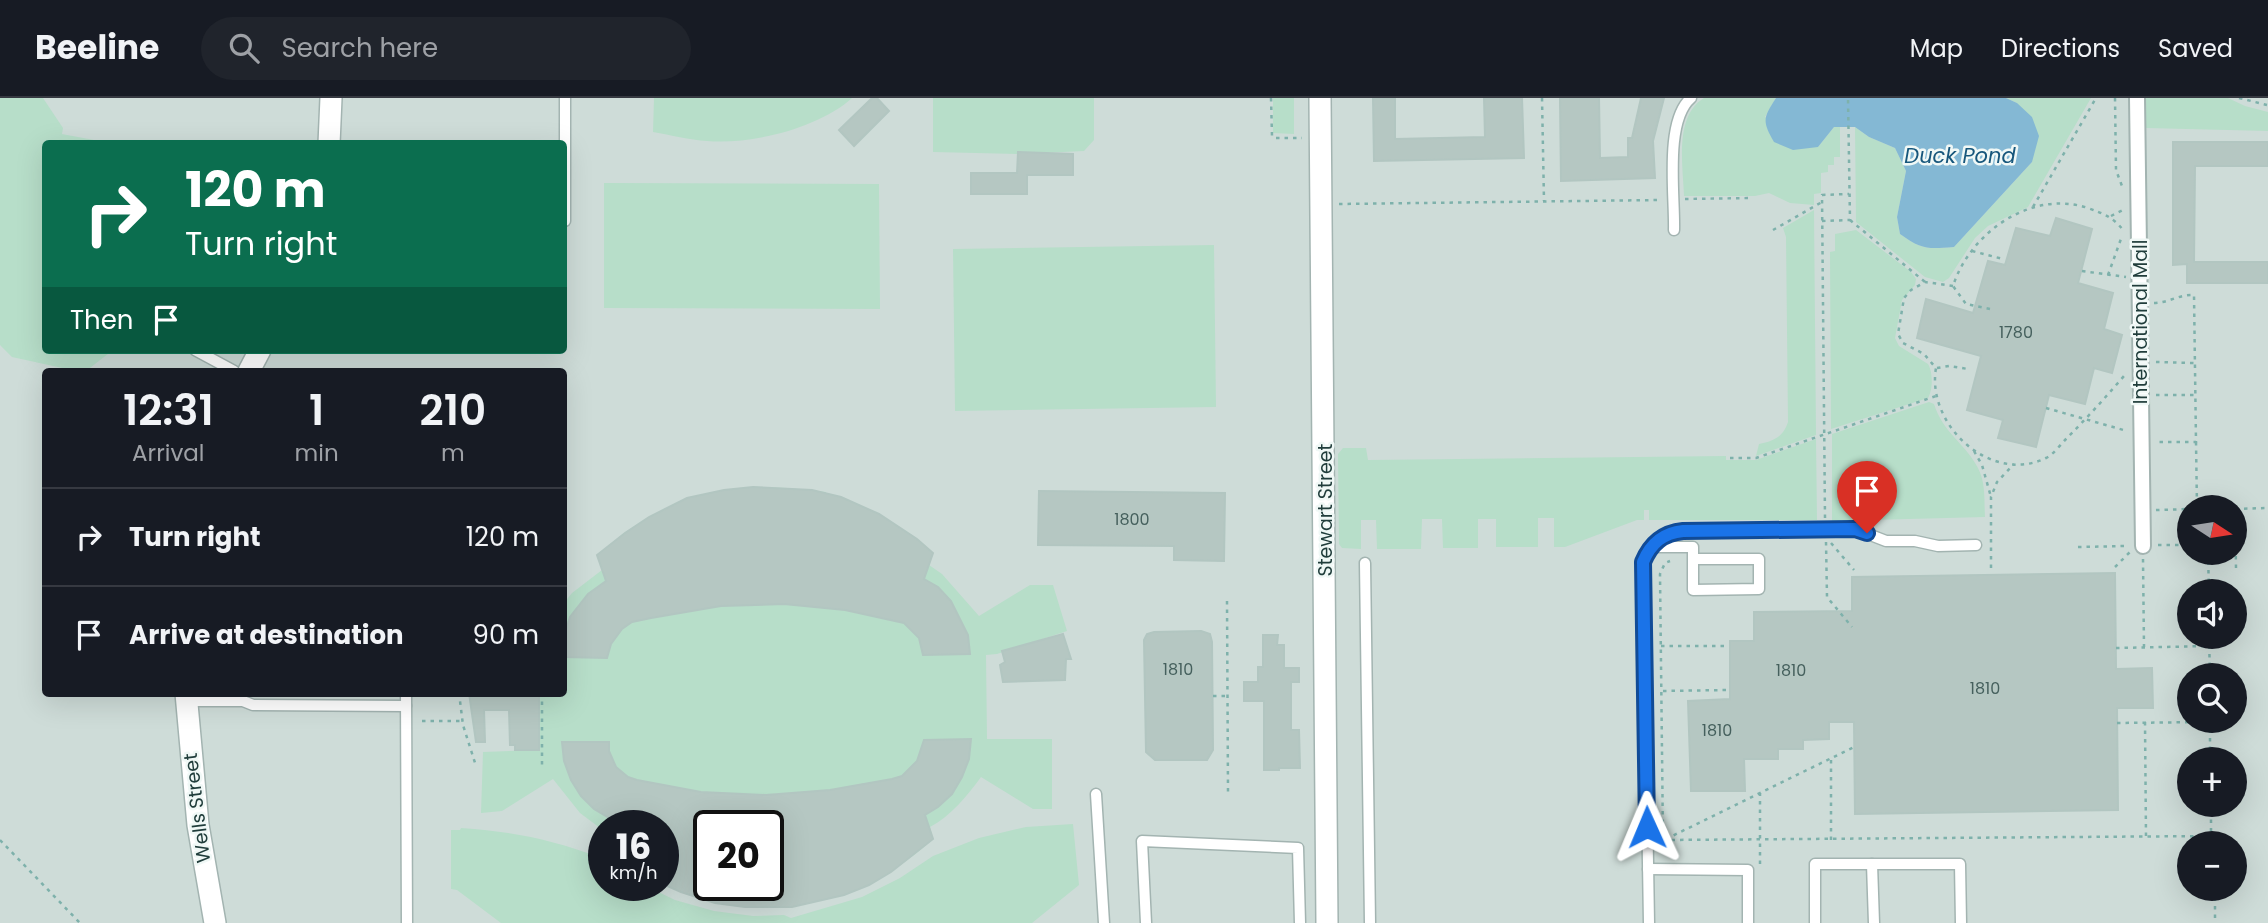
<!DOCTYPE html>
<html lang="en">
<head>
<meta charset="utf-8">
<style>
	:root { --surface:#171b24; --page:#20242c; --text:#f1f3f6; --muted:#9ea1a6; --line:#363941 }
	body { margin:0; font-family:Poppins,sans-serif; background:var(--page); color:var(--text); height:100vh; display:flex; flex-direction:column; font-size:26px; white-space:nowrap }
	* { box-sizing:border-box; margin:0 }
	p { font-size:23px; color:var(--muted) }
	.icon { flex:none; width:38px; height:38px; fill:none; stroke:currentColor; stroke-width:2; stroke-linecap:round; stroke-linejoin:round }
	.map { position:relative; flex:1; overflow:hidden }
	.drawer { position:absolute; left:42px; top:270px; width:525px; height:329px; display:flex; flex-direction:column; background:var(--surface); border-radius:7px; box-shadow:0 7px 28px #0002 }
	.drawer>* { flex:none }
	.top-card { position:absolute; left:42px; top:42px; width:525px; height:214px; border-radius:7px; box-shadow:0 7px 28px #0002; background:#0b6e4f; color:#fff; overflow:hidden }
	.needle { width:46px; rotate:102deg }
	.buttons { position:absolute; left:2177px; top:397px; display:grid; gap:14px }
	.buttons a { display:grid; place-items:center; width:70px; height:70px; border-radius:50%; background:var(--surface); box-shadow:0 7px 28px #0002; font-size:35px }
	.speed { position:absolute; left:588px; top:712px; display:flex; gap:14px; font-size:35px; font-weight:700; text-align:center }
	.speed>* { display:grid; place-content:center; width:91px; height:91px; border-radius:50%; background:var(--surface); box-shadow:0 7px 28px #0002; line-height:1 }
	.speed small { font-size:18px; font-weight:400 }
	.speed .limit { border:4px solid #111; border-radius:10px; background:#fff; color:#111 }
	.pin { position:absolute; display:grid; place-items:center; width:60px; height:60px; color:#fff; margin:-72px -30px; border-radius:50% 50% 50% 0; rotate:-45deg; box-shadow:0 0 7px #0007 }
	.pin .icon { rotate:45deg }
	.me { position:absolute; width:77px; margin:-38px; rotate:359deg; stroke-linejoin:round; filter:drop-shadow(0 0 5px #0008) }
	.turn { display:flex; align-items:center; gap:24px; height:147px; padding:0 28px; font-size:32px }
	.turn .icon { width:91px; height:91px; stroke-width:2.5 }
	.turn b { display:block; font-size:49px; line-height:60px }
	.then { display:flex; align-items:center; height:66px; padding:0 28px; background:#0003; gap:14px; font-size:26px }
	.eta { display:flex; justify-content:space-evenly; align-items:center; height:119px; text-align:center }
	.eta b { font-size:42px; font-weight:600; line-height:49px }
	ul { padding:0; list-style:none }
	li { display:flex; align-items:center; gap:21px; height:98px; padding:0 28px; border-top:2px solid var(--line) }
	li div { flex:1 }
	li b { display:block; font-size:26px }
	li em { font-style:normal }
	header { display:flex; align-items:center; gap:42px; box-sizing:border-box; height:98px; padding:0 35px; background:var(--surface); border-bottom:2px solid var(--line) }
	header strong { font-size:33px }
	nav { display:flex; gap:38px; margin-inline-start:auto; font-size:24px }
	.search { width:490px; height:63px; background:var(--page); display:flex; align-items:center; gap:18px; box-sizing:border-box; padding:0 24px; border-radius:38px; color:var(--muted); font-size:26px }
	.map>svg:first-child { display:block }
</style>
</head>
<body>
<header>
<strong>Beeline</strong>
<div class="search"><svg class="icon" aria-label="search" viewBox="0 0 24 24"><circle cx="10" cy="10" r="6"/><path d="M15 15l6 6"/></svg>Search here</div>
<nav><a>Map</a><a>Directions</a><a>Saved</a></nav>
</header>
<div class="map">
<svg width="2268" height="825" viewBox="0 0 2268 825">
	<rect width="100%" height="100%" fill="#e0ece9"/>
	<path fill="#cedcd8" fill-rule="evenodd" d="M0 0H2268V825H0ZM46 46H564V252H46ZM46 273H564V595H46ZM2189 410H2235V455H2189ZM2189 494H2235V539H2189ZM2189 578H2235V623H2189ZM2189 662H2235V707H2189ZM604 728H663V788H604ZM709 728H768V788H709ZM2189 746H2235V791H2189Z"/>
	<g fill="#b7dec9" fill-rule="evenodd">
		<polygon points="0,0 43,0 63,30 62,36 110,45 46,46 46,252 113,252 86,273 76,273 12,259 0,247"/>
		<path d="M654 0H852C819 30 751 47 707 43 689 42 671 37 653 34Z"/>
		<polygon points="933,0 1094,0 1094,42 1084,53 1019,56 933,54"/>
		<polygon points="1273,0 1294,0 1294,36 1273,35"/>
		<path d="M1704 0H1776L1765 19 1818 49 1834 29H1840V59H1834V67H1828V74L1821 75V95L1814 96V107L1790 105 1769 95 1755 98H1684C1683 68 1674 18 1704 0Z"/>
		<path d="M2006 0H2091L2028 109 1988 128 1975 140 1949 180 1943 184 1925 179 1856 124 1855 29 1869 39 1895 50 1906 73 1897 119 1900 136C1922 152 1928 151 1954 149L2032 64 2017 5Z"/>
		<polygon points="2146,0 2228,0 2245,8 2268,14 2268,33 2146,30"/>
		<polygon points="604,85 879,86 880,211 604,210"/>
		<path d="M1814 112 1816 337 1756 358 1759 346C1774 343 1783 339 1788 324L1786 139 1783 130Z"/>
		<path d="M1856 132 1911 174 1916 181 1915 187 1902 202 1895 240 1899 248 1928 266C1933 274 1933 292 1928 300L1831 331 1830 154 1835 153V136Z"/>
		<polygon points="1214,147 1216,309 955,313 953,151"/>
		<path d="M1929 304 1934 306C1943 335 1965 345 1978 370 1986 385 1984 403 1985 419L1832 423V336Z"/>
		<polygon points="1816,341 1817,422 1649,422 1649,412 1644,412 1644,422 1637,422 1565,449 1554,449 1554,420 1538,420 1538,449 1496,449 1496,421 1478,421 1478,450 1443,450 1442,421 1422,421 1421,451 1377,451 1376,422 1361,422 1361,451 1342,450 1339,446 1338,356 1343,350 1366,350 1368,362 1726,358 1726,362 1756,362"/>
		<path d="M753 389 788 390 826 394V397L841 399 879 416 917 441 929 467 942 476 979 518 1030 487H1053L1067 533 997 556 986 557 987 641H1052V711H1033L981 679C967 698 951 718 930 729L933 741C859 810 756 825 663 786V728H604V733L580 715 553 681 502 713 481 715 483 654 539 652V595H564V505L572 495 602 472 597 457 624 435 649 419ZM709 728H768V788H709Z"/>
		<path d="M1073 726 1079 787 1032 825H501L457 792 451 791V732H460L461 730C515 734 550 741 601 760L604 762V788H646L675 802 714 813 753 818 784 817 791 820 862 799 900 780 933 758 979 740 1026 729Z"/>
	</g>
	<path fill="#84b8d4" d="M1776 0H2006L2017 5 2032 19 2039 38 2032 64 1954 149C1928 151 1922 152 1900 136L1897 119 1906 73 1895 50 1869 39 1855 29H1834L1818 49 1793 52 1774 44C1762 23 1763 20 1776 0Z"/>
	<g fill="#b5c7c2" stroke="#b2c6c1" stroke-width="2" fill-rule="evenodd">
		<polygon points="872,0 877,0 889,13 854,48 839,32"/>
		<polygon points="1373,0 1395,0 1395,41 1485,39 1484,0 1522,0 1524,60 1374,63"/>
		<polygon points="1560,0 1599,0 1600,60 1628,59 1628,40 1632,40 1641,0 1664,0 1653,43 1655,80 1561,83"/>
		<polygon points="2173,44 2268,44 2268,68 2195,68 2194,164 2268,164 2268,185 2187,185 2187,166 2173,167"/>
		<polygon points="1018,54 1073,56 1073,77 1027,77 1027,96 971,96 971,75 1017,75"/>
		<polygon points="2056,120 2092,131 2078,185 2113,195 2104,231 2122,237 2112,275 2094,270 2085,306 2049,297 2036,349 1998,340 2003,322 1967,312 1981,258 1917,240 1926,201 1973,215 1988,163 2005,167 2016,130 2050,138"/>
		<polygon points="753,389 812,392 841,399 879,416 917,441 933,455 924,481 938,489 951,503 968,537 970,556 923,557 919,540 904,525 845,512 784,506 721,508 651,520 632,524 622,531 611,546 607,560 564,559 564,538 570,519 588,496 606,483 597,457 625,435 649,419 687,400 724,392"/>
		<polygon points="1039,393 1225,395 1224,463 1174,462 1174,448 1038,447"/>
		<polygon points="2115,475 2116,571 2152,570 2153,610 2117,610 2118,712 1855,716 1854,624 1829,624 1829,641 1803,642 1803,651 1778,651 1778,661 1744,661 1745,693 1691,693 1688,603 1730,601 1730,543 1754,543 1754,514 1852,513 1852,479"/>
		<polygon points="1201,533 1210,536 1212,544 1213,652 1207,662 1155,662 1146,654 1144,542 1147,536 1154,534"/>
		<polygon points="1063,536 1071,561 1066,561 1065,582 1003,584 1000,567 1005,564 1002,553"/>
		<polygon points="1263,537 1278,537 1277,547 1284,547 1284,570 1299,570 1299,584 1291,584 1291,632 1299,632 1300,670 1279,670 1279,672 1264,672 1264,603 1244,603 1244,584 1258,584 1258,569 1263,569"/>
		<polygon points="469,595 539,595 539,652 515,652 515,647 510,647 509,612 484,612 485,644 476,644"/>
		<path d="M971 641 969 661 962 679 952 696 938 709 925 717 933 741 891 774 869 787 844 797 792 809H745L715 805 681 794 663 786V728H606L609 720 594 711 581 698 571 682 564 663 562 644H609V653L616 669 628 679 637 682 701 694 766 697 830 692 892 681 902 678 917 663 924 642ZM709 728H768V788H709Z"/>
	</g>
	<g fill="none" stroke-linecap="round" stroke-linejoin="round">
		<defs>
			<g id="service">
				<polyline points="565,0 565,123"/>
				<path d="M1674 132C1675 98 1664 23 1691 0"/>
				<polyline points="195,252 234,273"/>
				<polyline points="1651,449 1693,449 1693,492 1759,491 1759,461 1693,461"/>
				<polyline points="1365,465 1370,825"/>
				<polyline points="406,595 407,825"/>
				<polyline points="187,603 243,603 253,607 406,608"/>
				<polyline points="1096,696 1104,825"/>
				<polyline points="1872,766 1874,825"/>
				<polyline points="1648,771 1748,772 1748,825"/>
				<polyline points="1146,825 1142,743 1298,750 1300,825"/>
				<path d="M1649 825 1643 464C1651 445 1663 435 1683 433L1855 431 1886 443H1915L1938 448 1976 447"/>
				<polyline points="1815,825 1815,766 1960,766 1961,825"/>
			</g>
			<polyline id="pedestrian" points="2137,0 2143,448"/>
			<g id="tertiary">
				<polyline points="1320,0 1327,825"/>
				<polyline points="329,46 331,0"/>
				<polyline points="249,273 260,252"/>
				<polyline points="186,595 198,727 215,825"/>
			</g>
		</defs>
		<use href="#service" stroke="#a3b4b1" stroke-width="13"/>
		<use href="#pedestrian" stroke="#a3b4b1" stroke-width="18"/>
		<use href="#tertiary" stroke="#a3b4b1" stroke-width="24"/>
		<g stroke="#7eb1ab" stroke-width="2.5" stroke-dasharray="3.5 5" stroke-linecap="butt">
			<polyline points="1271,0 1272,38 1276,40 1302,40"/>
			<polyline points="1542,0 1544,103"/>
			<polyline points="2115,0 2116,72 2122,88"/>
			<polyline points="2239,0 2267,7"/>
			<polyline points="1685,101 1753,100"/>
			<polyline points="1339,106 1661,102"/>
			<polyline points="2033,109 2096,0"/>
			<polyline points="2111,118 2123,112"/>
			<polyline points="1850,122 1925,184"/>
			<polyline points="1822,123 1850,122 1848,0"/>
			<polyline points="1773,132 1822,104"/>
			<polyline points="1972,153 2003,161"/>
			<polyline points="2082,173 2126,179"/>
			<polyline points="2108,177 2122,138"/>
			<path d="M1953 188 1925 184 1911 192 1904 200 1898 236 1903 245 1924 256 1936 270C1926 327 1991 387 2046 360 2054 356 2060 347 2066 341 2086 321 2105 300 2124 278"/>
			<path d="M2154 205C2168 205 2180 196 2194 197L2196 344H2157"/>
			<path d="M1990 211 1966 206 1953 188C1970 135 2031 91 2088 110 2104 116 2113 119 2123 132"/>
			<polyline points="2156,264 2194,265"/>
			<polyline points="1937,270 1949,268 1968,271"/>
			<polyline points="2156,297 2195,297"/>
			<polyline points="2046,310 2127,333"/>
			<polyline points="2196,344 2197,410"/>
			<polyline points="1974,353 1982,367 1991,399"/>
			<polyline points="1730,360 1756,360 1936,298"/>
			<polyline points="2156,412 2189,411"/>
			<polyline points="1825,420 1822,97 1849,96"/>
			<polyline points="1826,444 1827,499 1852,529"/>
			<polyline points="1831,445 1854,472"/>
			<polyline points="2158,447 2189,447"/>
			<polyline points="2078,449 2126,448"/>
			<polyline points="2208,455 2209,494"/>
			<polyline points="2143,461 2144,549"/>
			<polyline points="2115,469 2130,454"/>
			<polyline points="1991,470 1991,399 1997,384 2014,366"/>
			<polyline points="2236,470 2235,411 2268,410"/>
			<polyline points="1227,503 1228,694"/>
			<polyline points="2209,539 2210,578"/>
			<polyline points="1661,548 1727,548"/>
			<polyline points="2116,550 2209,548"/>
			<polyline points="1663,593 1726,592"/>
			<polyline points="459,595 463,627 476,668"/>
			<polyline points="542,595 542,667"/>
			<polyline points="1213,598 1228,598"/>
			<polyline points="422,623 462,623"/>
			<polyline points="2210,623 2210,662"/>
			<polyline points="2145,624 2146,739"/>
			<polyline points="2117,625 2210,624"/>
			<polyline points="2211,738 2215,737 2215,746"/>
			<polyline points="1666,741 1854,649"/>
			<polyline points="0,742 80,825"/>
			<polyline points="1663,742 2211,738 2211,707"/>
			<polyline points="1663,742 1660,476 1665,465 1670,463"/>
			<polyline points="1831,742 1831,661"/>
			<polyline points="1760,766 1760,695"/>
			<polyline points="2215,791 2215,825"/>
		</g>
		<use href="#service" stroke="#fff" stroke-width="10"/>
		<use href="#pedestrian" stroke="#fff" stroke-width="14"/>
		<use href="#tertiary" stroke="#fff" stroke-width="21"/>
	</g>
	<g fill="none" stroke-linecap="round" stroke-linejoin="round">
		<defs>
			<path id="route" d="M1647 729 1643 464C1651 445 1663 435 1683 433L1855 431 1867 435"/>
		</defs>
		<use href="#route" stroke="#114b97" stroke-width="18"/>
		<use href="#route" stroke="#1a73e8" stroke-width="12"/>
	</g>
	<g text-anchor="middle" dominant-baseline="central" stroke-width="5" stroke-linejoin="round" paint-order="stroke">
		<g font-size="16" fill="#45605d">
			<text x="2016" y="234">1780</text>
			<text x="1132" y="421">1800</text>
			<text x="1178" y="571">1810</text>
			<text x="1791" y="572">1810</text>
			<text x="1985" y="590">1810</text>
			<text x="1717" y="632">1810</text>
		</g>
		<g font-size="19" fill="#203d3b" stroke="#f0f8f6">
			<text transform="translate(2140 224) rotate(-90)">International Mall</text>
			<text transform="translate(1325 412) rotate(-90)">Stewart Street</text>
			<text transform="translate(197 710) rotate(-97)">Wells Street</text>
		</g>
		<g font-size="21" font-style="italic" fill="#17577c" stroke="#f0f8f6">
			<text x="1960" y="57">Duck Pond</text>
		</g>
	</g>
</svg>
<div class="buttons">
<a><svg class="needle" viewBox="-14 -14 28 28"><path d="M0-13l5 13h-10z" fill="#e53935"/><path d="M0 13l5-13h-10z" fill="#9ea1a6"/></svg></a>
<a><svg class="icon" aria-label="sound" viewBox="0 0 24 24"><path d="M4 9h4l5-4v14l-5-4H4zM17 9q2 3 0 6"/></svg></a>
<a><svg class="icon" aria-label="search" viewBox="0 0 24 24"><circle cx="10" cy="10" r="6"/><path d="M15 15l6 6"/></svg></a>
<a>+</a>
<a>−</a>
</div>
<div class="speed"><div>16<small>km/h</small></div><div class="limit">20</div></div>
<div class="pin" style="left:1867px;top:435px;background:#d93025"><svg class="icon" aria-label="arrive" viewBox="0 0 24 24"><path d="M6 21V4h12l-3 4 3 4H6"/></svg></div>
<svg class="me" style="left:1647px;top:729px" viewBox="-20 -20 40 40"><path d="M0-17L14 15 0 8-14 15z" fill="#1a73e8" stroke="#fff" stroke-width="4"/></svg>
<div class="top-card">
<div class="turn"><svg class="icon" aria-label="right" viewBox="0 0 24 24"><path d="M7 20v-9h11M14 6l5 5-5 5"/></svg><div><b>120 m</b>Turn right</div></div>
<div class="then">Then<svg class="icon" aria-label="arrive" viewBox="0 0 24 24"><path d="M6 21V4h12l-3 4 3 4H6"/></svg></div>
</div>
<section class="drawer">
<div class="eta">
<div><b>12:31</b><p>Arrival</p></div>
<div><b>1</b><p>min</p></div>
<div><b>210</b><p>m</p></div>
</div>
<ul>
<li><svg class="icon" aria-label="right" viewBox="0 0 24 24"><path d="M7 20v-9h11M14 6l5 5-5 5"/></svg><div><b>Turn right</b></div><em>120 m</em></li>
<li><svg class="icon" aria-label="arrive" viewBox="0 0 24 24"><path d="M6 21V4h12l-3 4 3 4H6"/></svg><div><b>Arrive at destination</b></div><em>90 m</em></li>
</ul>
</section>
</div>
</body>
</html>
